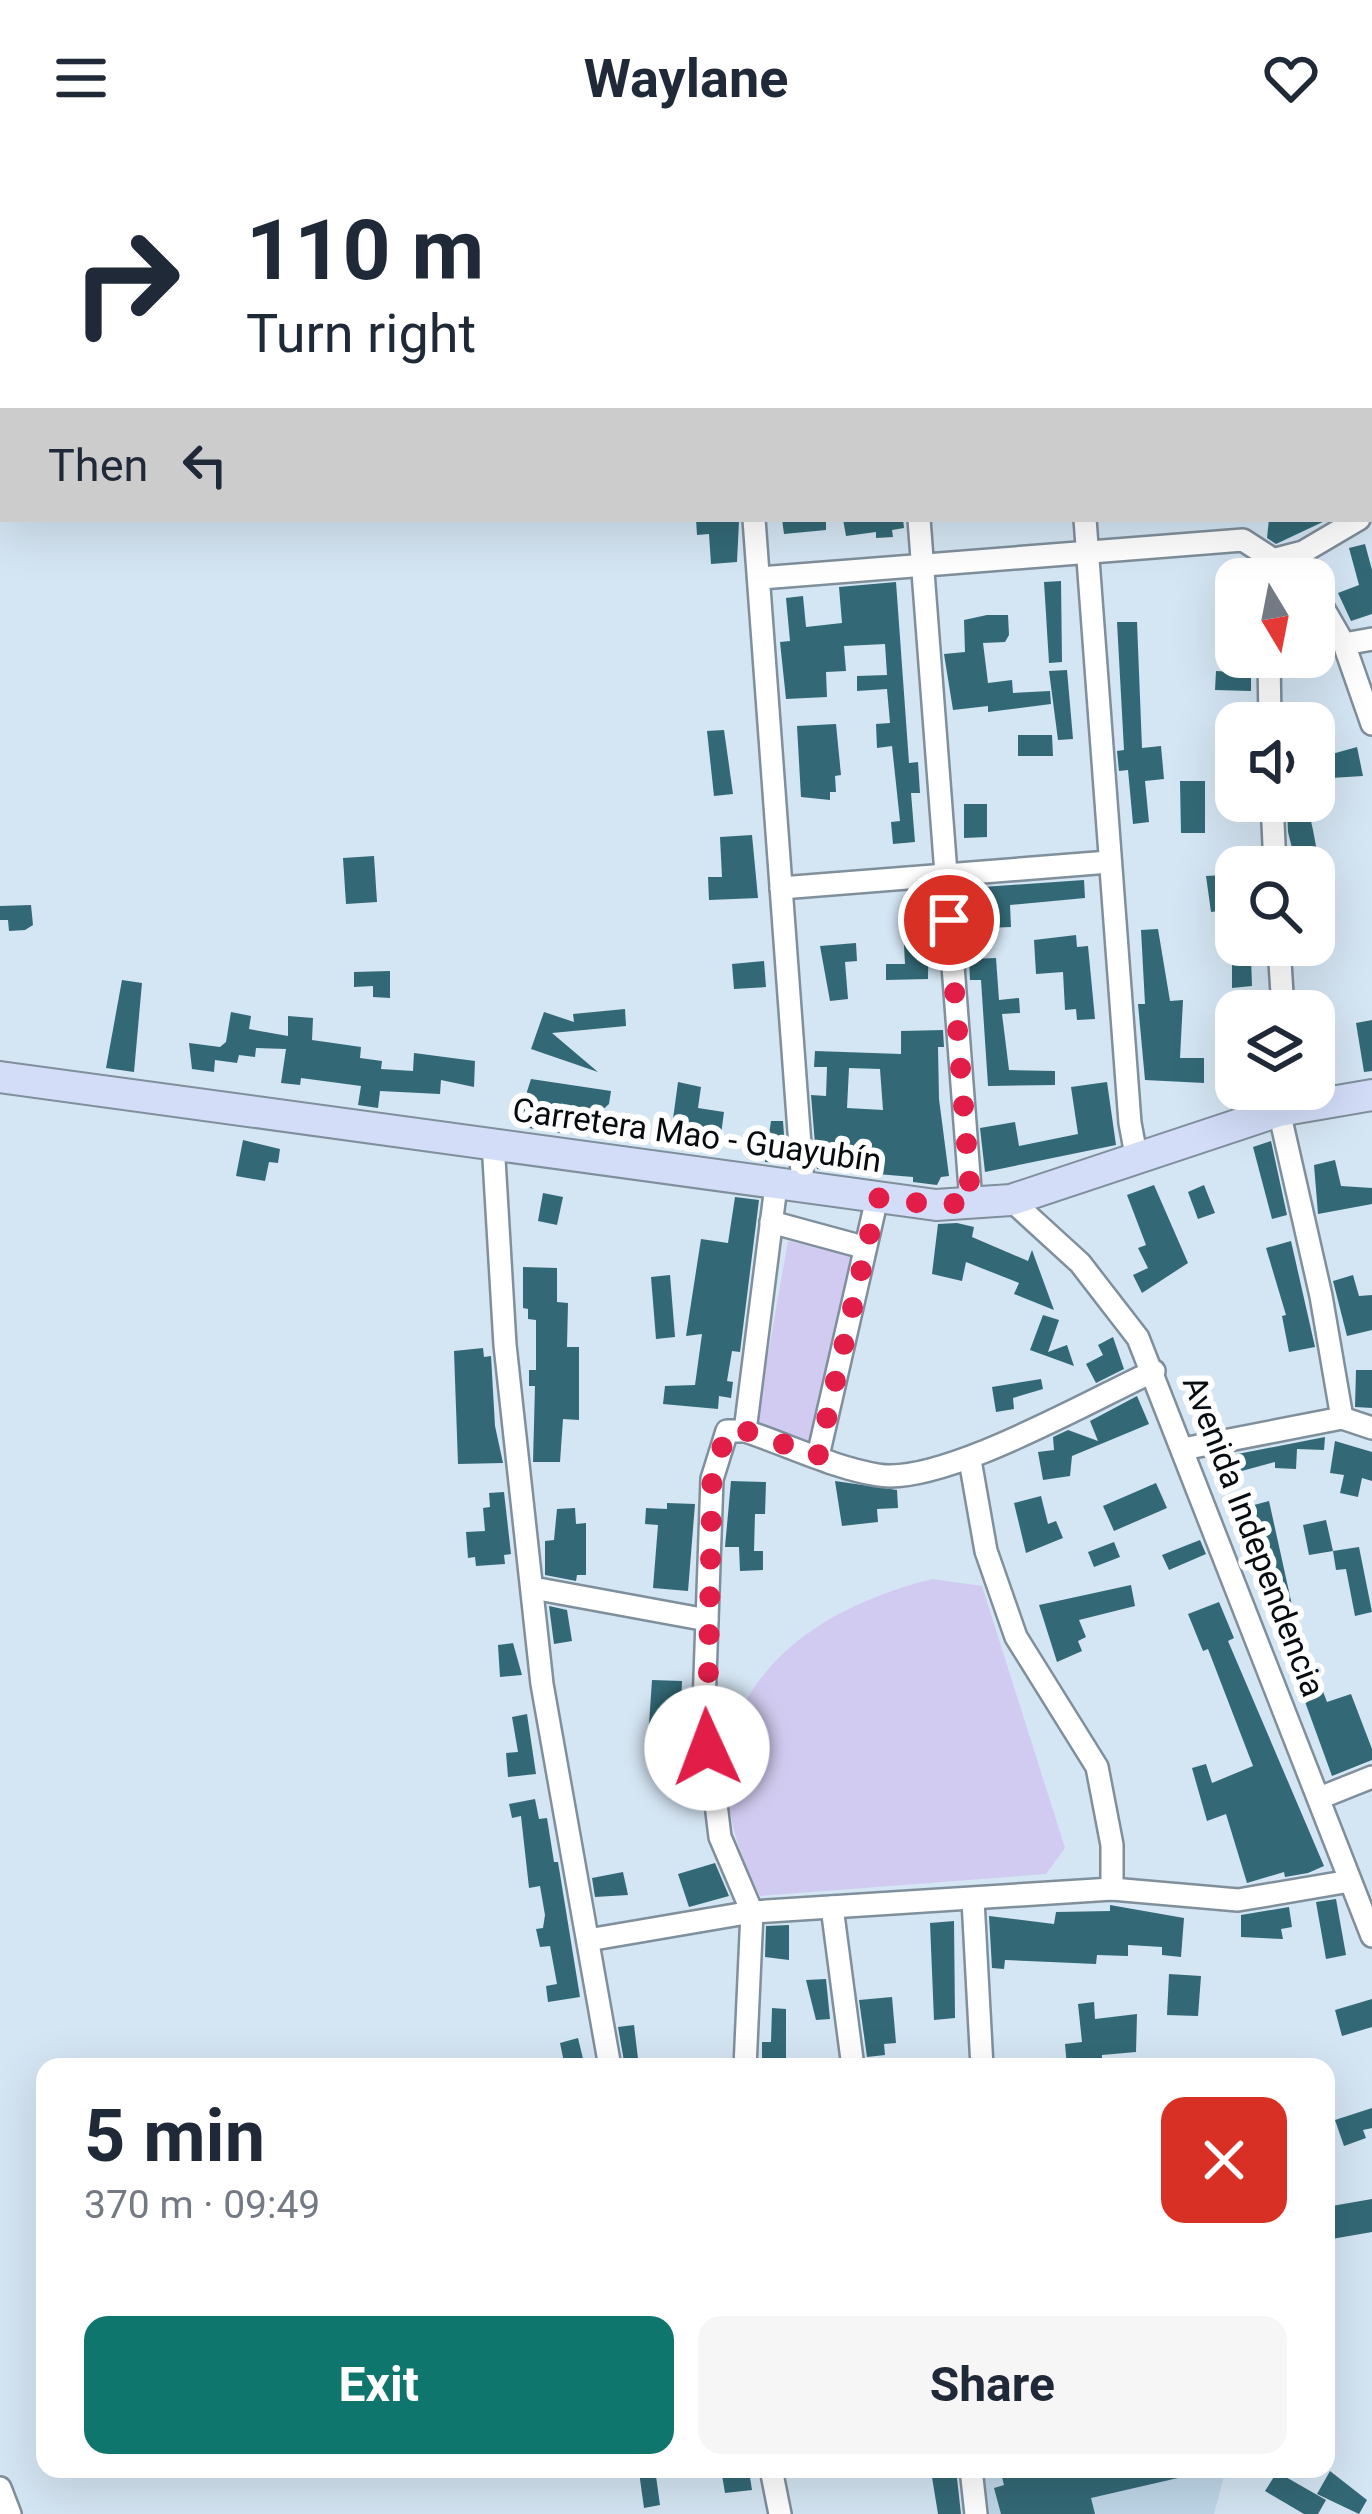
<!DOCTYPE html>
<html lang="en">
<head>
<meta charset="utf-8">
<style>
	:root { --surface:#fff; --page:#f6f6f7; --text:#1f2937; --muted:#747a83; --accent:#0f766e }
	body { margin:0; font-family:Roboto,sans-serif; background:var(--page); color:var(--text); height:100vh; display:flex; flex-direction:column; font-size:45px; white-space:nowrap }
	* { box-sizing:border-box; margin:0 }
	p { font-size:39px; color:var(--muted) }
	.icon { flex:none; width:66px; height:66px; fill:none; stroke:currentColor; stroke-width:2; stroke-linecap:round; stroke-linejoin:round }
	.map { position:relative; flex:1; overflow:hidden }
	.side { position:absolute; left:36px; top:1902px; width:1299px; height:420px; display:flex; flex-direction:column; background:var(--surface); border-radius:24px; box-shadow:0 12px 48px #0002 }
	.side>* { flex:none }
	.hud { position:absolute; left:0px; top:0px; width:1374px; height:366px; box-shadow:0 12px 48px #0002; background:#fff; color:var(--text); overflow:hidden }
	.needle { width:78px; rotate:170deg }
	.fabs { position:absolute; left:1215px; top:402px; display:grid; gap:24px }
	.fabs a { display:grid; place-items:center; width:120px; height:120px; border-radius:24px; background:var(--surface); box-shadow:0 12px 48px #0002; font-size:60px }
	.pin { position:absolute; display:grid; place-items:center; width:102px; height:102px; color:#fff; margin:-51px; border:6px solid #fff; border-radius:50%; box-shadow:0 3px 12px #0007 }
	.me { position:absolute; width:132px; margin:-66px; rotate:358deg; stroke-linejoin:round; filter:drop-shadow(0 0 9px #0008) }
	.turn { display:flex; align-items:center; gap:42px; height:252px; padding:0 48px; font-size:54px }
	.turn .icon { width:156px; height:156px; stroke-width:2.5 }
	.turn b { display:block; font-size:84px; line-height:102px }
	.then { display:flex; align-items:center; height:114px; padding:0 48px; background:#0003; gap:24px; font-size:45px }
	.round { display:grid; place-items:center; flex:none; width:126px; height:126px; border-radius:24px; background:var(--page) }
	.summary { display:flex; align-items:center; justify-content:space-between; height:204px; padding:0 48px }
	h1 { font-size:72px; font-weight:700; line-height:90px }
	.primary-button { display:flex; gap:24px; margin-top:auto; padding:24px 48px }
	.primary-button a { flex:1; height:138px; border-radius:24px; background:var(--accent); color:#fff; font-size:48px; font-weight:700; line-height:138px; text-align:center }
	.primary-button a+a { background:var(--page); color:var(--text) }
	header { display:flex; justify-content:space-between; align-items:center; height:156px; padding:0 48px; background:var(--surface); font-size:54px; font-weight:700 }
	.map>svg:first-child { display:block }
</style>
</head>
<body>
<header><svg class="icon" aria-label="menu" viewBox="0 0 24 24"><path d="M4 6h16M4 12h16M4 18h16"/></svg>Waylane<svg class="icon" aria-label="heart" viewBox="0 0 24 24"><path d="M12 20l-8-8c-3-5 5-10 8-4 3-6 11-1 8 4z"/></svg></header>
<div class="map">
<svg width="1372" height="2358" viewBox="0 0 1372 2358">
	<rect width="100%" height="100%" fill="#d4e5f3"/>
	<polygon fill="#bfd7e9" points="981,2313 1226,2313 1214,2358 987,2358"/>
	<g fill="#d2cbf1">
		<polygon points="788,1085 851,1100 808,1287 755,1272"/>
		<path d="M932 1423 982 1430 1065 1692 1046 1718 760 1740C673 1574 769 1464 932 1423Z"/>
	</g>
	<g fill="#336976" fill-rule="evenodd">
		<polygon points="696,363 739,365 737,406 711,408 709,378 697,379"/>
		<polygon points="782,363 826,363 826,374 784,378"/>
		<polygon points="843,363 903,363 904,372 892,374 893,381 876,382 876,376 846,380"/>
		<polygon points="1269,363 1327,363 1327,364 1276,388 1267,382"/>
		<polygon points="1365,388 1372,414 1372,458 1351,465 1338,437 1359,429 1349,392"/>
		<polygon points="1061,425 1062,506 1049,507 1044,426"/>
		<polygon points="896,426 909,607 918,606 920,637 911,637 915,686 893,688 891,666 900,665 892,590 877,592 876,568 890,567 887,533 857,535 857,520 887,519 885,488 844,490 846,515 826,516 827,541 786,543 780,486 790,485 786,442 803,440 806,471 842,467 839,431"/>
		<polygon points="987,459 1008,459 1009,479 1005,486 983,487 988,527 1012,524 1013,537 1050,535 1051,548 988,556 988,550 953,554 944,498 965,496 964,464"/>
		<polygon points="1117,466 1137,466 1142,592 1161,590 1164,623 1145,625 1149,666 1133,668 1128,614 1119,615 1117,595 1124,594"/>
		<polygon points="1067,514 1073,583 1058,584 1049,515"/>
		<polygon points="1216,515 1251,517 1251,535 1215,534"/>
		<polygon points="836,568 841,619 835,620 836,636 830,636 830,644 801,641 797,570"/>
		<polygon points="724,574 733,638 714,640 707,575"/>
		<polygon points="1018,579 1052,579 1053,600 1018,600"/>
		<polygon points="1357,591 1363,620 1314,623 1314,603"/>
		<polygon points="1180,625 1205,625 1205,677 1181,677"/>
		<polygon points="964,648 987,648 987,681 964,682"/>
		<polygon points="1308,652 1313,674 1320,711 1296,708 1288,676 1287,655"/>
		<polygon points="752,679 758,742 709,744 708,721 722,721 720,681"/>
		<polygon points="374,700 377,746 346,748 343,702"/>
		<polygon points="1224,719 1226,754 1211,756 1206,720"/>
		<polygon points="1084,724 1085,742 1010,749 1011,771 988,772 987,750 970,752 969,732"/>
		<polygon points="31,749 33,769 25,774 9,775 8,764 0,764 0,750"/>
		<polygon points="929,750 928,823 886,824 886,808 905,808 902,752"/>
		<polygon points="1158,773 1170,845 1183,844 1180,902 1204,902 1204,927 1145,924 1138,848 1145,848 1141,774"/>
		<polygon points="1076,779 1077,791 1088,790 1095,863 1077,864 1076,853 1065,854 1063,816 1036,818 1034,784"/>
		<polygon points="856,787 857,805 845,806 848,843 830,845 820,790"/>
		<polygon points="996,802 999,844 1019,842 1020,857 1002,858 1009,914 1055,915 1055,929 988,930 981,824 970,824 969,803"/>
		<polygon points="1232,802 1251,802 1252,830 1232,832"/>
		<polygon points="764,805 766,831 734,833 732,808"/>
		<polygon points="390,815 390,842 373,841 373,830 354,831 354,816"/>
		<polygon points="122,824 142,827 134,916 106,912"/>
		<polygon points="625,853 626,870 552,877 598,916 531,893 544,856 574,866 573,858"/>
		<polygon points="231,856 251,860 249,873 288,880 288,860 313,862 312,884 361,891 360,902 382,905 381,913 413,915 414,897 475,905 474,931 441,924 440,938 380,935 378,952 358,949 361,930 301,922 300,929 281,927 286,893 256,892 255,901 239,899 237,907 215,904 214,916 192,913 189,887 220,891 226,886"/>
		<polygon points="1372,864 1372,915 1364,916 1356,867"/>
		<path d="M943 874 944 891H938L939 943 949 1020 941 1021 937 1029 913 1026V1021L817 1013 811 939 826 940 827 911H814L815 895 901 898V875ZM849 912 880 913 883 954 847 952Z"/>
		<polygon points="531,923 611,935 609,948 595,961 582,959 580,970 561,967 560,977 516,970"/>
		<polygon points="678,926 701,931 698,952 724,956 720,986 671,978"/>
		<polygon points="1107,926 1116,989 985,1016 980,972 1015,966 1019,990 1078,978 1071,931"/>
		<polygon points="771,965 783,965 786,1007 765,1006"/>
		<polygon points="243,984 280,993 278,1007 269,1006 265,1025 236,1020"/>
		<polygon points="1271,985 1287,1059 1272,1063 1253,991"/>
		<polygon points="1335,1004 1341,1030 1372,1032 1372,1048 1318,1058 1314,1009"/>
		<polygon points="1154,1029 1188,1107 1142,1137 1133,1119 1148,1112 1138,1092 1146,1089 1127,1039"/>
		<polygon points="1204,1029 1215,1057 1198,1063 1188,1036"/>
		<polygon points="543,1037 563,1041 557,1069 538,1065"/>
		<polygon points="735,1041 759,1044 740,1196 732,1195 727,1225 733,1226 731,1242 719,1240 718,1253 663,1248 665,1230 695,1229 702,1178 686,1180 701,1083 728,1087"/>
		<polygon points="957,1067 974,1071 972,1081 1028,1105 1032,1094 1054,1154 1014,1138 1019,1127 966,1106 962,1125 932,1118 938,1068"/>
		<polygon points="1291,1085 1315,1191 1289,1196 1282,1160 1286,1159 1266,1092"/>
		<polygon points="523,1111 557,1112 557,1146 568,1147 567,1191 579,1191 579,1264 563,1263 560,1306 533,1306 535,1230 529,1230 529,1214 536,1214 536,1164 528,1163 528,1153 523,1152"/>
		<polygon points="670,1119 675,1181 656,1183 651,1121"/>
		<polygon points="1353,1119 1359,1140 1372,1139 1372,1174 1347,1180 1333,1125"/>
		<polygon points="1043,1159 1059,1164 1048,1196 1067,1189 1074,1210 1030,1194"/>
		<polygon points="1113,1181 1124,1213 1096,1227 1086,1208 1103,1199 1098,1189"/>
		<polygon points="483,1192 484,1201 491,1200 495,1270 503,1307 458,1308 454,1195"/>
		<polygon points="1356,1214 1372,1214 1372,1252 1355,1251"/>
		<polygon points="1041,1223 1043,1233 1013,1242 1014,1253 996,1256 992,1231"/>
		<polygon points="1137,1240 1149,1268 1072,1300 1070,1320 1043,1324 1038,1296 1054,1294 1053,1281 1068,1274 1098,1285 1090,1265"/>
		<polygon points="1325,1281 1324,1294 1297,1293 1296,1313 1275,1312 1275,1306 1216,1322 1212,1303"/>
		<polygon points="1335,1285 1372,1296 1372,1325 1362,1322 1358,1341 1340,1337 1344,1319 1330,1317"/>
		<polygon points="731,1325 766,1326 765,1358 755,1358 754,1395 763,1395 763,1414 740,1415 739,1391 725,1391"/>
		<polygon points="835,1325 897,1334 898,1352 877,1353 878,1366 842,1370"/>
		<polygon points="1156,1327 1167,1352 1114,1375 1103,1350"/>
		<polygon points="504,1336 511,1398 504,1399 505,1408 476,1410 475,1401 468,1402 466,1376 485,1375 483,1352 490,1351 489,1337"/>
		<polygon points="1041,1340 1048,1368 1056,1365 1063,1382 1026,1397 1014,1347"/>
		<polygon points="1269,1345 1292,1449 1275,1462 1251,1397 1258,1395 1250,1365 1243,1367 1239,1353"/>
		<polygon points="667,1347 695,1348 688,1435 653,1432 658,1369 645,1368 646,1352 667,1353"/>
		<polygon points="575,1352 576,1368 586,1367 586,1419 577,1419 576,1425 545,1419 545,1385 554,1384 557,1353"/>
		<polygon points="1326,1364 1333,1395 1309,1399 1303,1369"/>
		<polygon points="1200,1384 1206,1398 1169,1414 1162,1399"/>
		<polygon points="1114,1386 1120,1401 1094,1411 1088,1396"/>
		<polygon points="1359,1391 1372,1456 1355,1460 1346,1413 1336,1414 1333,1395"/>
		<polygon points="1131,1429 1135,1450 1079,1464 1086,1481 1078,1485 1082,1495 1057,1506 1039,1449"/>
		<polygon points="1219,1446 1234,1482 1228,1485 1324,1710 1308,1717 1285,1721 1284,1716 1247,1727 1226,1658 1207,1665 1192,1612 1206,1608 1212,1627 1253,1610 1208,1493 1203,1495 1188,1458"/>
		<polygon points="549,1450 567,1454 572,1485 554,1488"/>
		<polygon points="513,1487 522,1519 500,1521 498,1489"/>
		<polygon points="652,1524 682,1525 681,1550 689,1550 689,1582 648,1583"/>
		<polygon points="1319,1525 1327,1546 1351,1538 1372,1593 1372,1604 1332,1620 1300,1532"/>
		<polygon points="527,1558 536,1618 508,1621 506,1597 518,1596 512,1561"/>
		<polygon points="535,1643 539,1663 547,1662 554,1706 558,1706 580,1841 548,1846 546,1830 557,1828 550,1790 540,1791 536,1773 543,1772 545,1759 540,1730 529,1732 521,1660 512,1662 509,1648"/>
		<polygon points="715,1707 729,1740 689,1751 678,1718"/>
		<polygon points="623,1716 628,1739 595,1741 592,1722"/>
		<polygon points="1336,1743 1346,1799 1326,1803 1316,1746"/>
		<polygon points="1110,1749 1184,1762 1181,1801 1162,1799 1162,1791 1128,1789 1128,1800 1097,1799 1096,1808 1005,1804 1004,1813 992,1812 989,1760 1054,1768 1056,1756 1110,1755"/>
		<polygon points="1289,1751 1292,1771 1281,1773 1283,1783 1241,1781 1241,1759"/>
		<polygon points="954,1765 955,1862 934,1864 930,1767"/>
		<polygon points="789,1769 789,1804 765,1801 766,1770"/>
		<polygon points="1169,1818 1201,1820 1198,1860 1167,1859"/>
		<polygon points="826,1823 830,1863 816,1864 806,1824"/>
		<polygon points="892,1841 896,1887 884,1888 885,1899 867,1901 859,1844"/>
		<polygon points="1372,1843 1372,1871 1342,1880 1335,1854"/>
		<polygon points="1094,1846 1095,1863 1137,1858 1136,1896 1102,1899 1102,1909 1067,1911 1065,1888 1082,1886 1078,1848"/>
		<polygon points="772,1852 786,1853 786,1903 762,1902 762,1886 771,1886"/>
		<polygon points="634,1869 639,1911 625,1911 618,1871"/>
		<polygon points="578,1882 585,1911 565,1911 560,1887"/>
		<polygon points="1372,1952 1372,1972 1363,1974 1366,1982 1344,1990 1335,1964"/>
		<polygon points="1372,2043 1372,2076 1326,2084 1326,2051"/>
		<polygon points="655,2313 660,2349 644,2352 639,2316"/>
		<polygon points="943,2313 956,2313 961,2358 938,2358 931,2315"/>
		<polygon points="1000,2313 1082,2313 1084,2320 1114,2313 1190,2313 1191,2319 1091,2342 1095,2358 1001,2358 994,2332 1004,2329"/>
		<polygon points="749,2315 752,2334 725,2337 722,2319"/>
		<polygon points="1330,2315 1367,2344 1359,2358 1317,2338"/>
		<polygon points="1277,2316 1326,2344 1318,2358 1304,2358 1265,2335"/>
	</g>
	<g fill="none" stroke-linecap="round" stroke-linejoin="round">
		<defs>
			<g id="minor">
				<polyline points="890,0 891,3"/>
				<polyline points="1056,0 1056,3"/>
				<polyline points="1298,3 1298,0"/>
				<polyline points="1371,13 1372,13"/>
				<polyline points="754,363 803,1030"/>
				<polyline points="919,363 971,1046"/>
				<polyline points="1085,363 1130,967 1137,1004"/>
				<polyline points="760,422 1243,384 1303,423"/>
				<polyline points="1270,423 1272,404 1303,396 1359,363"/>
				<polyline points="1314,436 1344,488 1372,568"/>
				<polyline points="1344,488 1372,483"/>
				<polyline points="1269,501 1270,567"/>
				<polyline points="1272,645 1275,711"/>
				<polyline points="781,732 1109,706"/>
				<polyline points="1279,789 1283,855"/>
				<polyline points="1279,955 1321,1140 1342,1262"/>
				<polyline points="493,986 505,1189 542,1528 610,1911"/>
				<polyline points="1011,1044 1080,1107 1138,1182 1372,1780"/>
				<polyline points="771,1066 863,1091"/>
				<polyline points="745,1275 776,1030"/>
				<polyline points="1183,1293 1342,1262 1372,1272"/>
				<polyline points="818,1300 877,1042"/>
				<polyline points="970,1304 986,1395 1016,1481 1097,1611 1112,1689 1112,1733"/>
				<polyline points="533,1432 707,1464"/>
				<polyline points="1322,1641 1372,1621"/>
				<polyline points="973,1744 982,1911"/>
				<polyline points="832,1751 853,1911"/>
				<polyline points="588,1784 752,1756 1112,1733 1238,1744 1350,1725"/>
				<path d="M745 1911 752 1756 720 1681 704 1549 712 1323 727 1275H745C788 1289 834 1312 878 1319 941 1330 1091 1244 1154 1215"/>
				<polyline points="771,2313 780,2358"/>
				<polyline points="971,2313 976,2358"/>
				<polyline points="0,2332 10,2358"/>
			</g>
			<polyline id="secondary" points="0,921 936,1049 1011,1044 1279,955 1372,939"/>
		</defs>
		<use href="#minor" stroke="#7f8f9b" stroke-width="26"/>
		<use href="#secondary" stroke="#7f8f9b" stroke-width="34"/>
		<use href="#minor" stroke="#fff" stroke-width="21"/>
		<use href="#secondary" stroke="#d3ddf8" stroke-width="30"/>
	</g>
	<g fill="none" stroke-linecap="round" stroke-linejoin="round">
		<polyline stroke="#e11d48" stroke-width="21" stroke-dasharray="0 37.8" points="707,1592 712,1323 727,1275 746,1275 818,1300 878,1042 936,1049 971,1046 949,764"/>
	</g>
	<g text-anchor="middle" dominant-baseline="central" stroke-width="12" stroke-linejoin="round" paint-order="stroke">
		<g font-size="33" fill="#070c11" stroke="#fff">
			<text transform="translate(697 979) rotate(8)">Carretera Mao - Guayubín</text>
			<text transform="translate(1254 1380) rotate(69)">Avenida Independencia</text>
		</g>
	</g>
</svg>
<div class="fabs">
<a><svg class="needle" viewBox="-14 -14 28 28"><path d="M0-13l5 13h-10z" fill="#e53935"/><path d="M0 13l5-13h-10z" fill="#747a83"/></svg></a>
<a><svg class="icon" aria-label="sound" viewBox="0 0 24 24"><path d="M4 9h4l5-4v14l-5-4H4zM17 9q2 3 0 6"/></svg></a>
<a><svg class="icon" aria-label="search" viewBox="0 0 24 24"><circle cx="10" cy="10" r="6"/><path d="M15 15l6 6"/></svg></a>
<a><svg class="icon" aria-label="layers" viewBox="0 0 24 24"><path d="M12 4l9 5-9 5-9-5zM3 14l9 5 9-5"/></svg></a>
</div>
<div class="pin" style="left:949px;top:764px;background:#d93025"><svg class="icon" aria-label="arrive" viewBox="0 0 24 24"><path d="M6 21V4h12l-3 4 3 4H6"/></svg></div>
<svg class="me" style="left:707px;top:1592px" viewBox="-20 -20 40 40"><circle r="19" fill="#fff"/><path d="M0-13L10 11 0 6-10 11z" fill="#e11d48"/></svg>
<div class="hud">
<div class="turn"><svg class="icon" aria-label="right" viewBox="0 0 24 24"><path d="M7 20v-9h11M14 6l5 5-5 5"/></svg><div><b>110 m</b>Turn right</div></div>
<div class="then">Then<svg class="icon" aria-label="left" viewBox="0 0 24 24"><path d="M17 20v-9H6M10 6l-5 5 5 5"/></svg></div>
</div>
<section class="side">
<div class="summary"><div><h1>5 min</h1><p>370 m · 09:49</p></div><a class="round" style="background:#d93025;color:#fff"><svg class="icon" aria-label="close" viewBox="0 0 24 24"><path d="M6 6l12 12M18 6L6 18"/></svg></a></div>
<div class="primary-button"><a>Exit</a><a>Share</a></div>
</section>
</div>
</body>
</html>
